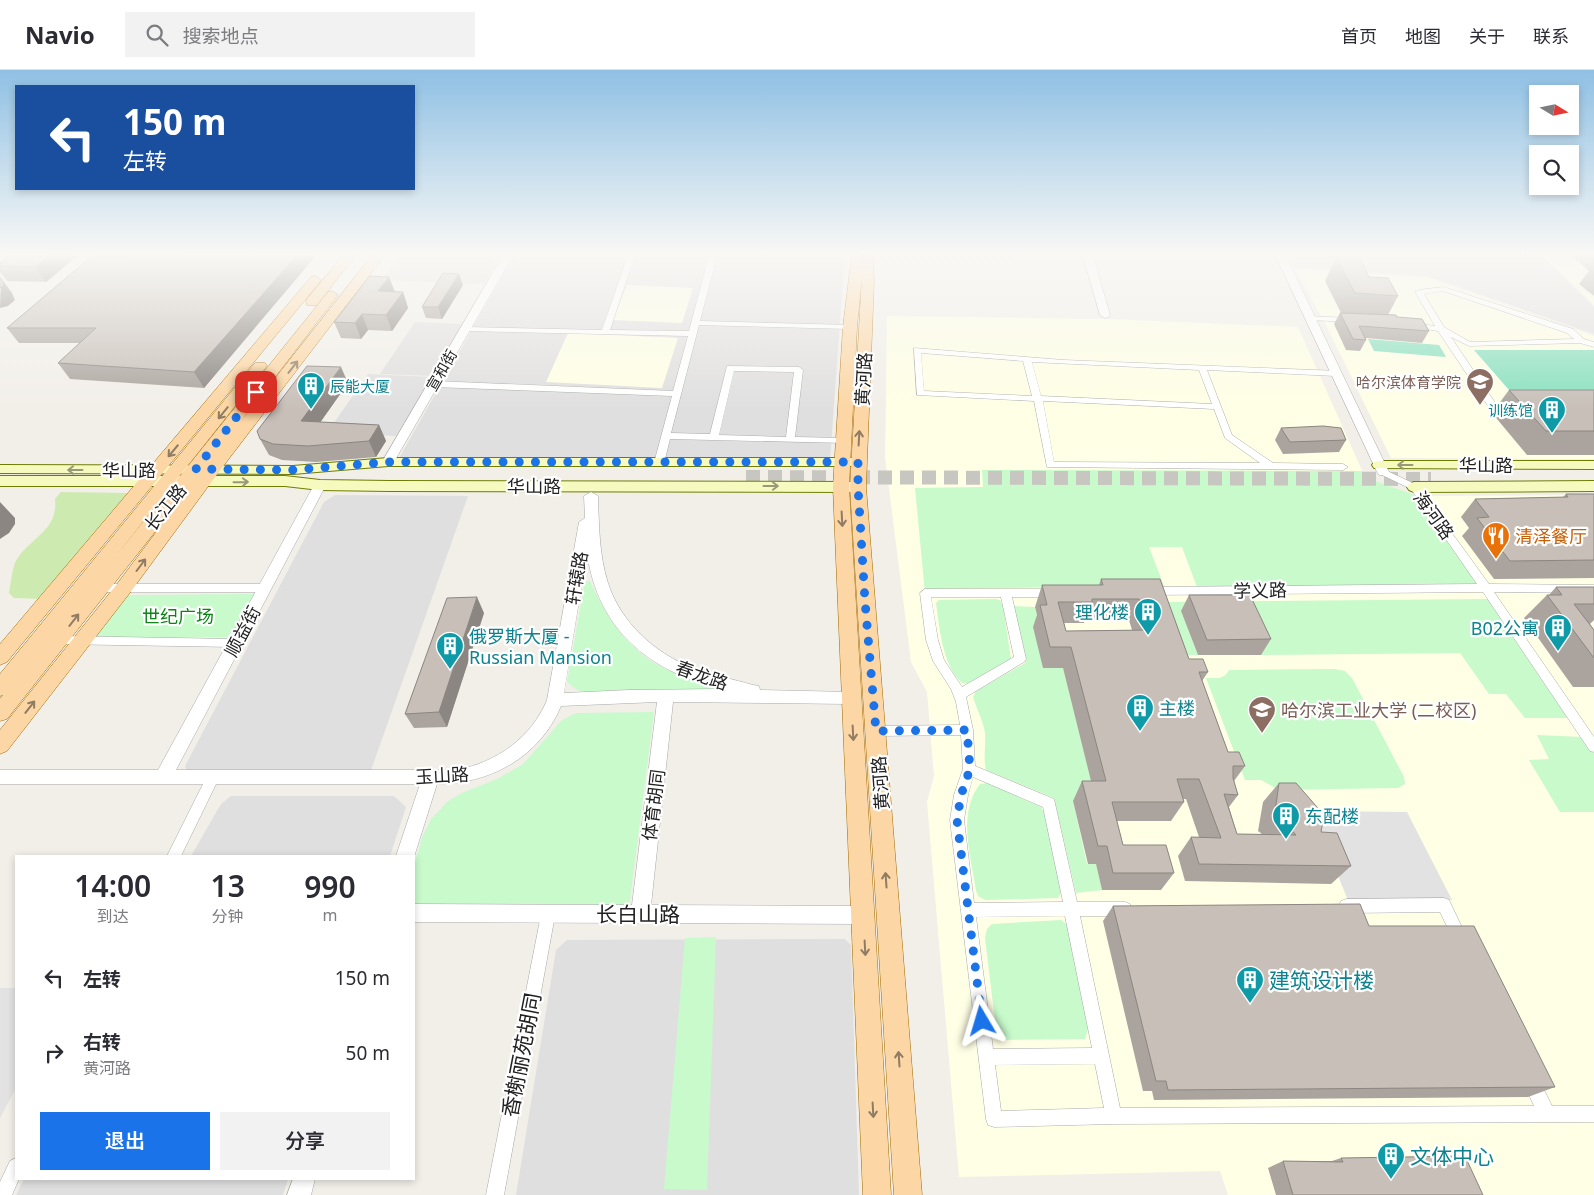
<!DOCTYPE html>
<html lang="zh">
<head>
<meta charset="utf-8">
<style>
	:root { --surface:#fff; --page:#f2f2f3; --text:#2b2b33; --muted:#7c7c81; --line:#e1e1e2; --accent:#1a73e8 }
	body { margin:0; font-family:"Noto Sans","Noto Sans SC",sans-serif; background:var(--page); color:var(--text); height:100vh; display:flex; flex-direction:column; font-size:19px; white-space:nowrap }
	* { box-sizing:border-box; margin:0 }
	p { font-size:16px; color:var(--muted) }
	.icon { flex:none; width:28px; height:28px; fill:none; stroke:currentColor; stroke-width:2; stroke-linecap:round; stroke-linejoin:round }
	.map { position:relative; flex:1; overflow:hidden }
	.drawer { position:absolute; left:15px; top:785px; width:400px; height:325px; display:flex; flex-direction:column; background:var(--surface); border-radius:0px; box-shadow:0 2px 8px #0003 }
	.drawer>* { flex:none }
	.hud { position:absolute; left:15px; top:15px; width:400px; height:105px; border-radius:0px; box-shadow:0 2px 8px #0003; background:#1a4fa0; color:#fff; overflow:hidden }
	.needle { width:32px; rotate:100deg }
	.fabs { position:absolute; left:1529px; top:15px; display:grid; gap:10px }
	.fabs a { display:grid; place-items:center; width:50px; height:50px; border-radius:0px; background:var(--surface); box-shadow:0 2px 8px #0003; font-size:25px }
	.pin { position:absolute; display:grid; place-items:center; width:42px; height:42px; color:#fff; margin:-21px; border-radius:10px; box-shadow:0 2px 8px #0006 }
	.me { position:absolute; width:55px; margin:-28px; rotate:353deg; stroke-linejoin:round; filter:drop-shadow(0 0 4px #0008) }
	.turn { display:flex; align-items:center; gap:18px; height:105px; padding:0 25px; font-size:22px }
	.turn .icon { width:65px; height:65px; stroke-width:2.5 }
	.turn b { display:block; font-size:35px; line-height:42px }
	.eta { display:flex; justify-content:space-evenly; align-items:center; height:85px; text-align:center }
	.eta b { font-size:30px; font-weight:600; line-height:35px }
	.action { display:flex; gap:10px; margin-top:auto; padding:10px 25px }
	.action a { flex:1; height:58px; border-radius:0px; background:var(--accent); color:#fff; font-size:20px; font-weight:600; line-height:58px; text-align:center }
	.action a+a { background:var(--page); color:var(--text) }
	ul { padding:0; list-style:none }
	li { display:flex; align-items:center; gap:15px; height:75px; padding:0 25px }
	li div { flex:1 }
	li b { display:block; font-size:19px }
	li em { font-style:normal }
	header { display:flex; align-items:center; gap:30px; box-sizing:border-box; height:70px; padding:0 25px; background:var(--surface); border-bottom:1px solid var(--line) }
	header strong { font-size:24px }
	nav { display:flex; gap:28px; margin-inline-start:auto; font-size:18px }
	.search { width:350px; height:45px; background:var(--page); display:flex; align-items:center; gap:12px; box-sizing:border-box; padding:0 18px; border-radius:0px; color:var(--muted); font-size:19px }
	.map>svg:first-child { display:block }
</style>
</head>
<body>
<header>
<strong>Navio</strong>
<div class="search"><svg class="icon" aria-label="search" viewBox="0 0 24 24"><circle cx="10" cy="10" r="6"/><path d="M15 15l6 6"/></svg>搜索地点</div>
<nav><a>首页</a><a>地图</a><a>关于</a><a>联系</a></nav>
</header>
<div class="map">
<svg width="1594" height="1125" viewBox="0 0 1594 1125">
	<rect width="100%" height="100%" fill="#f2efe9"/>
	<g fill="#e0dfdf">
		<polygon points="403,182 502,182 484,214 382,210"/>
		<polygon points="516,182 845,182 830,390 398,390"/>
		<polygon points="1287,182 1538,182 1594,237 1594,264 1428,206 1294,197"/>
		<polygon points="415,252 464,254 433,306 380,304"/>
		<polygon points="368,304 432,307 396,366 327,363"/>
		<polygon points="335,425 468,426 370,703 188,704 185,696 324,432"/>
		<polygon points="231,726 394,726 406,737 390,786 191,786 221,734"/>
		<polygon points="845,869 851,875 859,1125 516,1125 556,880 567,870"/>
		<polygon points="24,1109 288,1109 283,1125 16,1125"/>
	</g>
	<g fill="#ffffe5">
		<polygon points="1539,182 1594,182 1594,235"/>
		<polygon points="1295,199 1429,208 1594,266 1594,389 1391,388 1325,253"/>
		<polygon points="627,215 693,218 682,253 613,250"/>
		<polygon points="887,246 1108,249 1298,257 1365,407 1417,426 1594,425 1594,1125 1228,1125 1220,1101 959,1107 927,732 934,706 927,622 911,592 885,387"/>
		<polygon points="568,263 678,268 662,318 546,312"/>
	</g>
	<path fill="#cdebb0" d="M61 422 128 423 42 529 14 528 9 523C11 513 12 497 17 489 32 466 58 461 55 429Z"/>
	<g fill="#c8facc">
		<polygon points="982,400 1363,401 1365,407 1417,426 1479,516 1197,517 1182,477 1149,477 1164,516 926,519 925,523 915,418 983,417"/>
		<path d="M585 511H590C607 549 630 584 670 601 686 608 703 612 718 617L719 622 596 624 577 620 567 612Z"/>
		<polygon points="256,524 233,567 96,567 128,525"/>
		<path d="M995 529 1000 530 1003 536 1011 589 971 614 962 613C942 594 940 560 936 533L939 530Z"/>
		<polygon points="1488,529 1572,648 1525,648 1506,624 1489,624 1460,583 1261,585 1241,540 1181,541 1198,585 1171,585 1157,532"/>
		<path d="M1013 536 1035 537 1040 557 1043 598H1063L1096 730 1073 731 1087 794H1096L1102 820 1076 823 1054 728 986 700C983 687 986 675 985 663 983 650 977 640 973 627L976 621 1025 593Z"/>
		<path d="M1335 599 1345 601 1352 608 1404 707 1405 714 1398 718 1279 720 1261 710H1245L1206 608C1216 608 1224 610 1229 600Z"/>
		<polygon points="654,642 629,838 414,835 414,795 423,765 431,749 448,731 464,722 497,709 523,694 562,650 576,643"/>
		<polygon points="1537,665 1583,667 1594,683 1594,742 1560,742 1529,690 1549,689"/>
		<path d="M987 713 1041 737 1047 748 1061 823 1058 828 986 830 979 827 976 821C971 786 957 744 980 714Z"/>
		<polygon points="1061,850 1068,855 1088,959 1085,969 1004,970 996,958 985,868 987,859 992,854"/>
		<polygon points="716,867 707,1120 664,1119 685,868"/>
	</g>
	<g fill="#88e0be">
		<polygon points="1368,269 1439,275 1446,287 1374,281"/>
		<polygon points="1474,280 1594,280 1594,329 1517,329"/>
	</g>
	<g fill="#e2e2e2">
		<polygon points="1311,741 1407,742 1452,830 1348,830"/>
		<polygon points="0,918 16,918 16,1018 0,1048"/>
	</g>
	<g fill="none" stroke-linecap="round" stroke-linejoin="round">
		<polyline stroke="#c8c6c1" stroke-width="14" stroke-dasharray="14 8" stroke-linecap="butt" points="746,407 1431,409"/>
		<defs>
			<g id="minor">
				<path d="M629 182H636L610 260 689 261 710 182H718L700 251 850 255 854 257 850 259 699 255 671 363 710 364 727 296 799 297 803 300 795 367 843 368 848 371 846 373 670 369 664 393 659 396 654 393 672 326 434 317 430 314 434 311 673 321 688 266 466 261 462 259 466 257 602 260ZM734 301 794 302 786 367 719 365Z"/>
				<path d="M1444 217 1573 259 1584 269 1594 272V277L1580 273 1469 276 1451 267 1496 334 1512 333 1516 336 1512 339H1490L1438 261 1413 257 1409 255 1413 253 1435 256 1415 222 1419 220ZM1443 221 1567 263 1574 269 1470 272 1444 257 1424 224Z"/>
				<polygon points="1307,246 1350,248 1354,250 1350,252 1310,250 1306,248"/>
				<path d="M914 278 1064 290 1339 301 1340 303 1336 306 1207 300 1232 365 1273 393 1343 394 1348 397 1343 400 1047 397 1034 331 917 325ZM921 283 1023 291 1032 326 924 321ZM1032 292 1199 300 1212 334 1041 326ZM1043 331 1214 339 1225 368 1260 393 1054 392Z"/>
				<polygon points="1383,399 1417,415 1489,514 1594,515 1594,523 1494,522 1594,667 1594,682 1590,681 1483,522 1151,525 1146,521 1151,517 1477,514 1411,419 1380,404 1378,402"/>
				<polygon points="99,514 265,514 270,518 265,522 99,522 94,518"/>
				<path d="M925 519H1055L1060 523 1055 527H1012L1026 589 1024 592 966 627 973 660 975 696 1054 729 1077 832H1125L1130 834 1132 839 1130 844 1125 846H1080L1120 1038 1534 1036 1522 1010 1524 1004 1530 1002 1536 1004 1552 1036H1594V1052L1114 1054 994 1057 988 1055 986 1049 950 750 954 725 963 699 961 665 876 666 872 665 870 661 872 657 876 656 960 655 956 632 951 619 933 591 926 570 920 523ZM931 527H1001L1014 587 962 617 944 590 938 570ZM973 707 1043 737 1063 832 974 833 964 750 968 725ZM1065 846 1092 978 993 979 976 847ZM1095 994 1104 1038 1001 1041 995 995Z"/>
				<polygon points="58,566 235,569 239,570 241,573 239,576 235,577 58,574 54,573 52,570 54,567"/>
				<polygon points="213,702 218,704 219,708 181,786 167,786 208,704"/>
				<polygon points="1444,828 1449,830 1468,870 1466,875 1461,877 1456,875 1440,842 1346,843 1341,841 1339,836 1341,831 1346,829"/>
				<polygon points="548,838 553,840 555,845 504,1125 486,1125 541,845 543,840"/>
				<polygon points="16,1088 16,1109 19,1109 12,1125 0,1125 0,1112 10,1091"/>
			</g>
			<g id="tertiary">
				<polygon points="505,182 515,182 394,392 392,395 384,395 382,392"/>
				<polygon points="1082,182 1092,182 1110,245 1109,247 1105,248 1100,245"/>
				<polygon points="1274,182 1284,182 1389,402 1387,405 1379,405 1377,402"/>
				<path d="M320 411 326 415 176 700H457C497 692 531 668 547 630L579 452 585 448 584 426 591 422 598 426C599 455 599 485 608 513 620 551 654 583 691 597 711 605 732 609 753 615L759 616 760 620 851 622 857 623 859 628 857 633 851 634 673 632 651 835 863 836 870 838 873 845 870 852 863 854 414 852V834L632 835 657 632 561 636C540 687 490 714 437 714L414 787 396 786 420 714H0V700H158L314 415ZM587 483C598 560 648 600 720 619L629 620 564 623Z"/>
				<polygon points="293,1109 315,1109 311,1125 287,1125"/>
			</g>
			<g id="secondary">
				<polygon points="0,182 7,182 0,186"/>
				<polygon points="388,388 858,388 863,389 865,392 863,395 858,396 388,396 293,404 0,403 0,395 293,396"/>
				<polygon points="1379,391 1594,391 1594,399 1374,398 1372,395 1374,392"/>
				<polygon points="0,406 285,406 320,410 389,411 858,412 863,414 865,417 863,420 858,422 389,421 320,420 285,416 0,416"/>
				<polygon points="1594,411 1594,421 1414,422 1409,420 1407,417 1409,414 1414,412"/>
			</g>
			<g id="primary">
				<polygon points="346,182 358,182 317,235 307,235 306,232 307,229"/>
				<polygon points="375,182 387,182 218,403 129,524 7,681 0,684 0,660 117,514 188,420 7,649 0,651 0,628 3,625 0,626 0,604 255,293 265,293 267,296 115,487 328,222 332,221 338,225 239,354"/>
				<polygon points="857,187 862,190 867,187 873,191 874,211 866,417 922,1125 894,1125 850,417 862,206 857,257 849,417 891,1125 863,1125 833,417 843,257 851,191"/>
				<polygon points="315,206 321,210 319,213 7,592 0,595 0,574 311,207"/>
			</g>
			<polygon id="trunk" points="862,182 874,182 872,194 862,194 861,191"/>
		</defs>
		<use href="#minor" stroke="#a9a9a9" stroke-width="1"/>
		<use href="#tertiary" stroke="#a9a9a9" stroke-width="1"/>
		<use href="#secondary" stroke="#707d05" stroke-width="2"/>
		<use href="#primary" stroke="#a06b00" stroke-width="1"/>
		<use href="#trunk" stroke="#dc2a67" stroke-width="1"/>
		<use href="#minor" fill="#fff" fill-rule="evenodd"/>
		<use href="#tertiary" fill="#fff" fill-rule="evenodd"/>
		<use href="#secondary" fill="#f7fabf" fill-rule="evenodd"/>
		<use href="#primary" fill="#fcd6a4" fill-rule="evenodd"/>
		<use href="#trunk" fill="#f2b4a3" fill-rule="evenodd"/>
	</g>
	<g fill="#aba49e" fill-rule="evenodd">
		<polygon points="14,182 82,182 46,212 7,211 0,202 0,193"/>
		<polygon points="186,182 319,182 204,318 70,309 58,293 80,273 19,273 7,258 183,185"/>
		<polygon points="1567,182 1594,182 1594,226 1579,214 1589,201"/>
		<polygon points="1336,188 1369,207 1398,226 1388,245 1397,247 1429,261 1422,273 1366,268 1366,270 1360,281 1346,280 1334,254 1340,243 1341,243 1325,211"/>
		<polygon points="463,215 442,249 426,248 422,237"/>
		<polygon points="403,222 408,238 392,261 368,260 361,269 341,268 334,252"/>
		<polygon points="348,313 320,352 379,355 386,371 376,387 316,392 282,390 269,385 260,369"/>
		<polygon points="1509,320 1594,320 1594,385 1527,385 1492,343"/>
		<polygon points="1281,358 1346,370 1339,382 1283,384 1275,370"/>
		<polygon points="1566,424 1594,424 1594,508 1494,509 1462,466 1469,458 1461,447 1475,429 1563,427"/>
		<path d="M1101 509H1160L1189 589 1208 602 1202 611 1228 682 1245 696 1234 711 1238 725 1229 737 1237 764H1262L1258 761 1263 732 1279 713 1321 762 1351 796 1331 814 1185 811 1178 786 1191 767H1199L1186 729H1183L1184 732 1171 751H1117L1123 775 1174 803 1161 820H1102L1096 794H1088L1073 731 1082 711H1091L1063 598H1043L1033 557 1037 545 1035 537 1042 515H1099ZM1085 550H1129L1132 560 1066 561 1064 553H1084Z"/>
		<polygon points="1556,517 1594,517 1594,550 1590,554 1594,560 1594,617 1573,617 1524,548 1547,525 1549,525"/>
		<polygon points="1189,525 1271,569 1261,585 1198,585 1181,541"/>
		<polygon points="484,543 447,657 414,658 405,644"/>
		<polygon points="1113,836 1369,856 1555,1017 1528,1027 1154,1030 1152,1021 1143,1021 1103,851"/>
		<polygon points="1341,1088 1483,1125 1276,1125 1268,1098 1283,1091 1332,1091"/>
	</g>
	<g fill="#8b8681">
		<polygon points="54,182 82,182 46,212 35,197"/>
		<polygon points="300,182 319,182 204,318 194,302"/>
		<polygon points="459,204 463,215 442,249 438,237"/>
		<polygon points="389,207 395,222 378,221"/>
		<polygon points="1,208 12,223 15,230 8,236 0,238"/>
		<polygon points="403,222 408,238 392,261 386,245"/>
		<polygon points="362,244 368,260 361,269 355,253"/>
		<polygon points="341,297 348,313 310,367 301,351"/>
		<polygon points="379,355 386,371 376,387 369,371"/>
		<polygon points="0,432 15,448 15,454 9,463 0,469"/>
		<polygon points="477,527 484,543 447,657 439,642"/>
	</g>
	<g fill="#c7bfb8" stroke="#8b8681" fill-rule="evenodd">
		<polygon points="14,182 54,182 35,197 0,196 0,193"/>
		<polygon points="186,182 300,182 194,302 58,293 96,258 7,258 92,186 183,185"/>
		<polygon points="1336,188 1360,188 1369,207 1388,208 1398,226 1355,223"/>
		<polygon points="443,203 459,204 438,237 422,237"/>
		<polygon points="370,206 389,207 378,221 403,222 386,245 362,244 355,253 334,252"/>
		<polygon points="0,208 1,208 4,215 0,218"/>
		<polygon points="1340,243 1396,245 1397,247 1422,249 1429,261 1359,256 1366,270 1353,269"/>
		<polygon points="307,296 341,297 301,351 379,355 369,371 308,376 273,374 260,369 257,361"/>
		<polygon points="1509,320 1594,320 1594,361 1546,361"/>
		<polygon points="1323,356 1341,358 1346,370 1290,372 1281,358"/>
		<polygon points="1566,424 1594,424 1594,490 1510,491 1477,448 1489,447 1475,429 1568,427"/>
		<path d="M1101 509H1160L1189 589H1203L1208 602H1199L1228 682H1239L1245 696H1233V708L1238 725 1224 724 1237 764 1296 765 1275 742 1279 713H1296L1324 745 1321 762 1337 763 1351 796 1199 794 1191 767 1221 768 1199 709H1177L1184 732H1112L1123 775H1166L1174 803H1113L1107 776H1098L1082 711H1106L1071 577H1050L1040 535H1047L1042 515H1103ZM1092 529H1139L1150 560 1066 561 1058 532H1092Z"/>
		<polygon points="1556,517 1594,517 1594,534 1574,534 1594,560 1594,588 1547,525 1562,525"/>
		<polygon points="1189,525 1250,525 1271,569 1207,570"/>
		<polygon points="477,527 439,642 405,644 447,528"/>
		<polygon points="1360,834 1369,856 1474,856 1555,1017 1168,1020 1166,1011 1156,1011 1113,836"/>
		<polygon points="1465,1086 1483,1125 1293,1125 1283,1091 1343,1092 1341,1088"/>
	</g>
	<defs><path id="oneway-shaft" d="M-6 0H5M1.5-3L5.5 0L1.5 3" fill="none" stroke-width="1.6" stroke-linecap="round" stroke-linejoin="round" transform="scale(1.25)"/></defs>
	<g stroke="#8f7c63">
		<use href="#oneway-shaft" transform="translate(293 297) rotate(-52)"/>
		<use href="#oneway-shaft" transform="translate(223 343) rotate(129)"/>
		<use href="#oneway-shaft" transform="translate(859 368) rotate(-87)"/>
		<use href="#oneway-shaft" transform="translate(173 381) rotate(130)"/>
		<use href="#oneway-shaft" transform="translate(842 449) rotate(87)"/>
		<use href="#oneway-shaft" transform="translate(141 495) rotate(-53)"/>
		<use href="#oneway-shaft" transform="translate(74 550) rotate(-52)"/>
		<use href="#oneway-shaft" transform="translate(30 637) rotate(-52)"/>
		<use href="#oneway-shaft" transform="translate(853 663) rotate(87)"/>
		<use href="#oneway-shaft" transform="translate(886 810) rotate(-94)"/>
		<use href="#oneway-shaft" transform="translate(865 878) rotate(87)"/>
		<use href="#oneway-shaft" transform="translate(899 989) rotate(-94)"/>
		<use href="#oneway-shaft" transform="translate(873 1040) rotate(87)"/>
	</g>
	<g stroke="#979978">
		<use href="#oneway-shaft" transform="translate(1405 395) rotate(180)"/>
		<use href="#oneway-shaft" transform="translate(75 400) rotate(-180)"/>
		<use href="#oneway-shaft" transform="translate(241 412) rotate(-1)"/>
		<use href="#oneway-shaft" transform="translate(771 416)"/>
	</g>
	<linearGradient id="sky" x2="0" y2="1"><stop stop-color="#8fc0e4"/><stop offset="0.54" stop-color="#f9f8f5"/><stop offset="1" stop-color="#f9f8f5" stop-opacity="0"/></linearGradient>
	<rect width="1594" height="340" fill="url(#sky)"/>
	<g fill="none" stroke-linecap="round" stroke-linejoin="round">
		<polyline stroke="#1a73e8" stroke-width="9" stroke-dasharray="0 16.2" points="256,322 196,399 293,400 388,392 858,392 858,417 865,531 876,661 967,660 970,699 961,725 957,750 982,951"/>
	</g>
	<defs>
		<symbol id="university-pin" viewBox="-11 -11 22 30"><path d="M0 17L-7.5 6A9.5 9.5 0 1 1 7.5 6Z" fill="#8d6e63" stroke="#fff"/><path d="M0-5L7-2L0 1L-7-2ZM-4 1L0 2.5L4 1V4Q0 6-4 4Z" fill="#fff"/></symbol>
		<symbol id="building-pin" viewBox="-11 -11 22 30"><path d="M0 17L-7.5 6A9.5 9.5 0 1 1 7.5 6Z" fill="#0f9aa8" stroke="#fff"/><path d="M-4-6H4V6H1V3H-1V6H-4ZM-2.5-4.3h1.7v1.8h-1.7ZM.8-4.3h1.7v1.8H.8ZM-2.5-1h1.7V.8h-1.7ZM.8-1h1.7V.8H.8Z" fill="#fff"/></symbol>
		<symbol id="restaurant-pin" viewBox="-11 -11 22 30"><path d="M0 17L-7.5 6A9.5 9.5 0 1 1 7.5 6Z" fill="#e8710a" stroke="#fff"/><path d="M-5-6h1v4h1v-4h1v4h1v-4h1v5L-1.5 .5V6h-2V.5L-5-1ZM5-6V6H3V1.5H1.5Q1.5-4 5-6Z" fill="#fff"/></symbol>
	</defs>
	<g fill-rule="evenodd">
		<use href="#university-pin" x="1464" y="296" width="32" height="43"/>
		<use href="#building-pin" x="295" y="300" width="32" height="43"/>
		<use href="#building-pin" x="1536" y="324" width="32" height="43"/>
		<use href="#restaurant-pin" x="1480" y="450" width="32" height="43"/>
		<use href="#building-pin" x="1132" y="526" width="32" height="43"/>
		<use href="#building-pin" x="1542" y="542" width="32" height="43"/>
		<use href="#building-pin" x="434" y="560" width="32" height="43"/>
		<use href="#building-pin" x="1124" y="622" width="32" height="43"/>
		<use href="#university-pin" x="1246" y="624" width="32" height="43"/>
		<use href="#building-pin" x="1270" y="730" width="32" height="43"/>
		<use href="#building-pin" x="1234" y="894" width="32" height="43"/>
		<use href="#building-pin" x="1375" y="1070" width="32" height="43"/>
	</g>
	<g text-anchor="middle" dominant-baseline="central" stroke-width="4.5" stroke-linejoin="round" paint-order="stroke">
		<g font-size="15" fill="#222" stroke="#fff">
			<text transform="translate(441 300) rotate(-60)">宣和街</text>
		</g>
		<g font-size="15" fill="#785e54" stroke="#fff" text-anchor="end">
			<text x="1461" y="312">哈尔滨体育学院</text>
		</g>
		<g font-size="15" fill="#0d838f" stroke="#fff" text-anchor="start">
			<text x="330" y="316">辰能大厦</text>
			<text x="1533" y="340" text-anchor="end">训练馆</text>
		</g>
		<g font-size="18" fill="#222" stroke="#fff">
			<text transform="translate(863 309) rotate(-87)">黄河路</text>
			<text x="1486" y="395">华山路</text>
			<text x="129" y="400">华山路</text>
			<text x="534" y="416">华山路</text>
			<text transform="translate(165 437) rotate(-51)">长江路</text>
			<text transform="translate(1434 445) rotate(54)">海河路</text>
			<text transform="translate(576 508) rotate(-80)">轩辕路</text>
			<text transform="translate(1260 520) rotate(-1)">学义路</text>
			<text transform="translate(242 561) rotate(-62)">顺益街</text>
			<text transform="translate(702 605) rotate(19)">春龙路</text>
			<text transform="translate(442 705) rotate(-3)">玉山路</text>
			<text transform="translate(880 713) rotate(-94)">黄河路</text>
			<text transform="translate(653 735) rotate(-83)">体育胡同</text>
		</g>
		<g font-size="18" fill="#c56008" stroke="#fff" text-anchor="start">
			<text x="1515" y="466">清泽餐厅</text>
		</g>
		<g font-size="18" fill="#0d838f" stroke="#fff" text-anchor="start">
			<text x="1129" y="542" text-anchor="end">理化楼</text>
			<text x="1539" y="558" text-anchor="end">B02公寓</text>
			<text x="469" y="566">俄罗斯大厦 -<tspan x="469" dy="21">Russian Mansion</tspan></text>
			<text x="1159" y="638">主楼</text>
			<text x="1305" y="746">东配楼</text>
		</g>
		<g font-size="18" fill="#0c8416" stroke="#fff">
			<text x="178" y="546">世纪广场</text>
		</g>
		<g font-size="18" fill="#785e54" stroke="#fff" text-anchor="start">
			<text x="1281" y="640">哈尔滨工业大学 (二校区)</text>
		</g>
		<g font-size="21" fill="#222" stroke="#fff">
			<text x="638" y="844">长白山路</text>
			<text transform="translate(521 985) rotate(-79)">香榭丽苑胡同</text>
		</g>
		<g font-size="21" fill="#0d838f" stroke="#fff" text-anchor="start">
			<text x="1269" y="910">建筑设计楼</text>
			<text x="1410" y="1086">文体中心</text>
		</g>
	</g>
</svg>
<div class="fabs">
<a><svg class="needle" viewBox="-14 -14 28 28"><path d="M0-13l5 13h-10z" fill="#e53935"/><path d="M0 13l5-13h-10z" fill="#7c7c81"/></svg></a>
<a><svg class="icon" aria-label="search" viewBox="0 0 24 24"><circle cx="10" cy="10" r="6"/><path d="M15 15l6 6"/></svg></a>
</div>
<div class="pin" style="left:256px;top:322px;background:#d93025"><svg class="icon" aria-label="arrive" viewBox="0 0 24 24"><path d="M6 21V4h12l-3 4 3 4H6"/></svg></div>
<svg class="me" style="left:982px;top:951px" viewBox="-20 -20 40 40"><path d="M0-17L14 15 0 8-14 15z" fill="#1a73e8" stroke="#fff" stroke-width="4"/></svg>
<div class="hud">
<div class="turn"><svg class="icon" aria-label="left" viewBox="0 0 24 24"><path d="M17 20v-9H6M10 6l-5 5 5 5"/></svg><div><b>150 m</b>左转</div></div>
</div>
<section class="drawer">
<div class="eta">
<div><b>14:00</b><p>到达</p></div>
<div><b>13</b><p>分钟</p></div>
<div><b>990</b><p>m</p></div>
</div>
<ul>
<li><svg class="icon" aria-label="left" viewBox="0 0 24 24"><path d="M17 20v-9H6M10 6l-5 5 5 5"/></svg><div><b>左转</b></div><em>150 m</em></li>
<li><svg class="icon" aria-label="right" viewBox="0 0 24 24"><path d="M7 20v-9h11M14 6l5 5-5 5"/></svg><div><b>右转</b><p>黄河路</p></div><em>50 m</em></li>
</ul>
<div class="action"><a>退出</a><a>分享</a></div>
</section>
</div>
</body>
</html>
